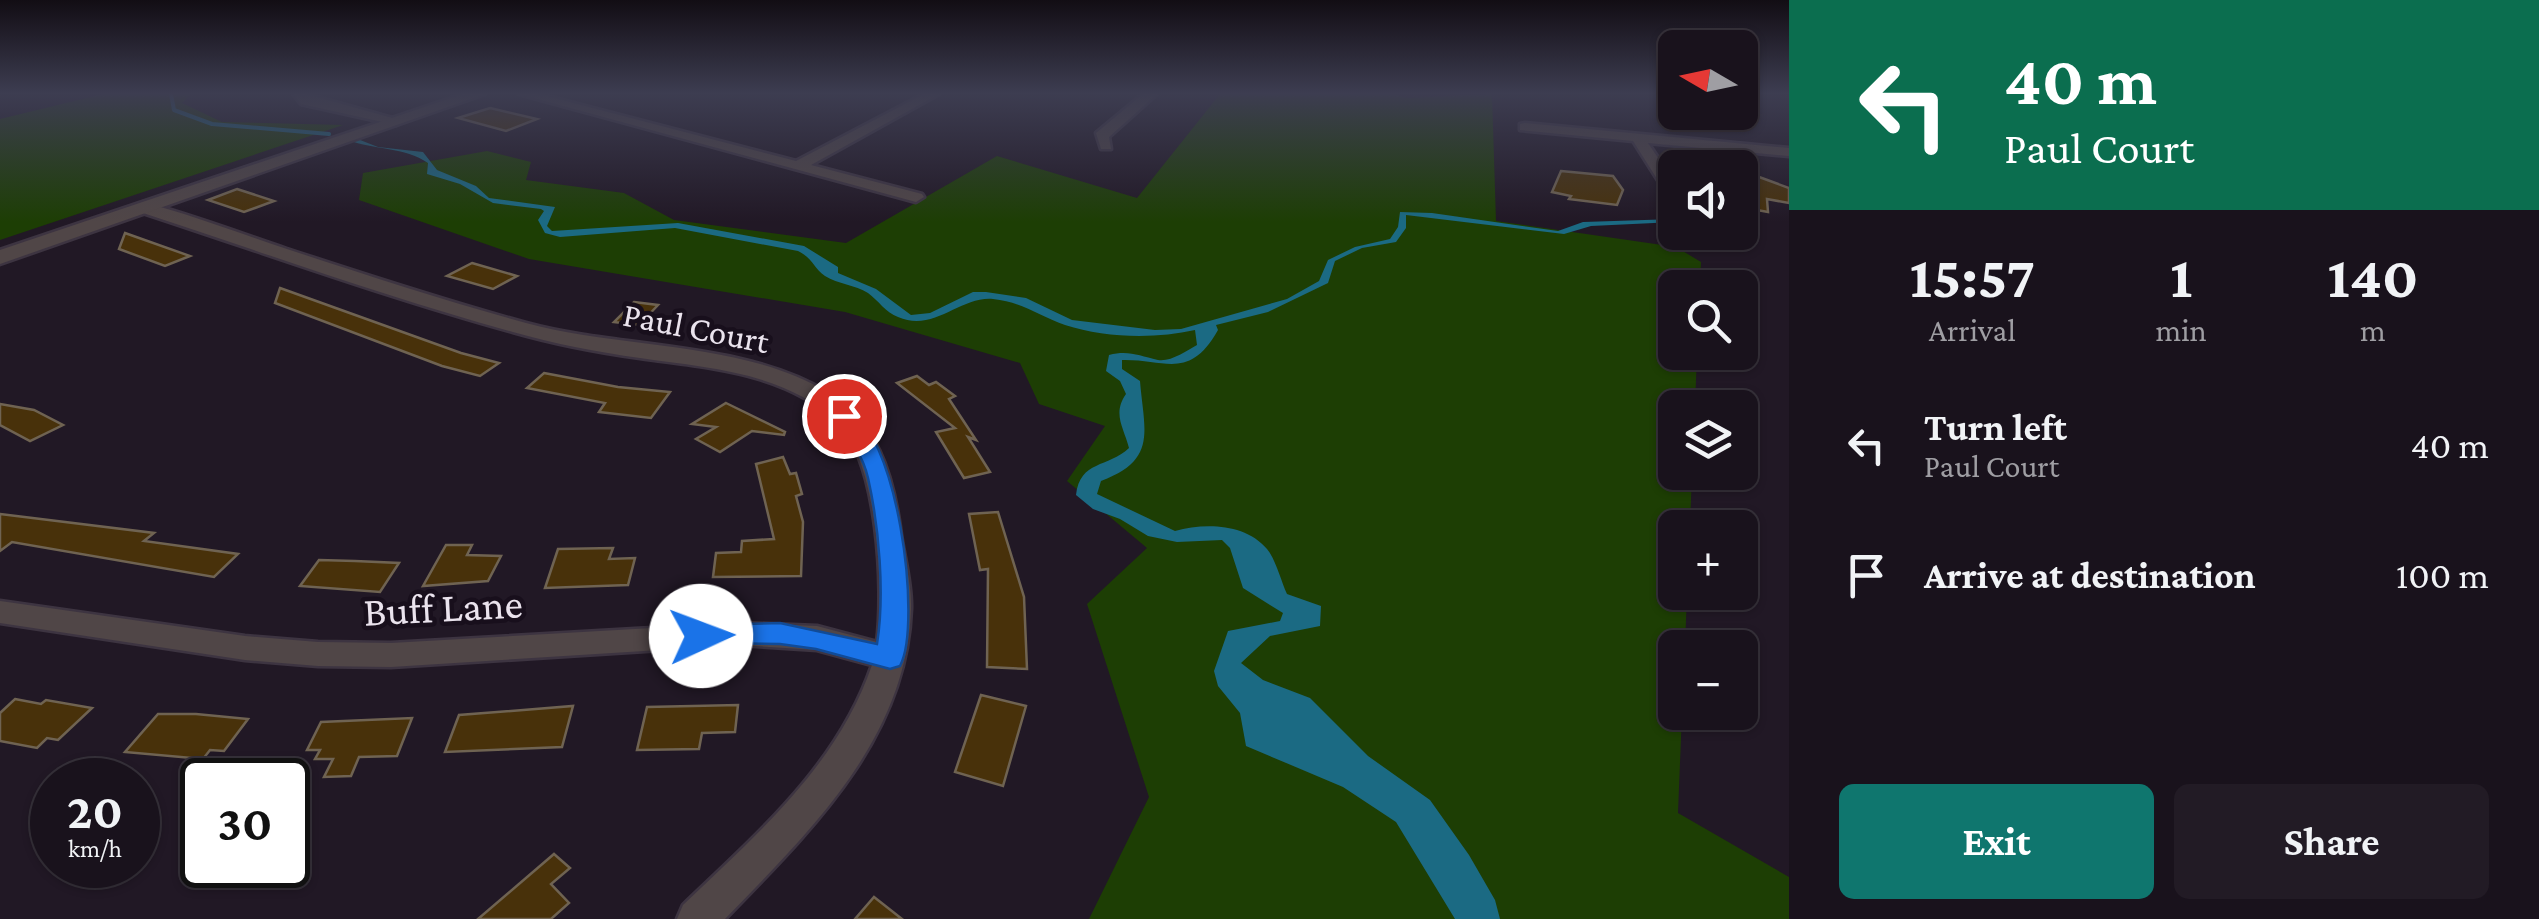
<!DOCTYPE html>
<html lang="en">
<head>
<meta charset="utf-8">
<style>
	:root { --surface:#19121c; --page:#221b25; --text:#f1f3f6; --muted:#9f9ea3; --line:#37323b; --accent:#0f766e }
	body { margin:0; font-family:"Crimson Pro",serif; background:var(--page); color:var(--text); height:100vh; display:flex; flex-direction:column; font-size:38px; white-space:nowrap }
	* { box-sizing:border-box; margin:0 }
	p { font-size:32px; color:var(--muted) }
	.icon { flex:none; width:55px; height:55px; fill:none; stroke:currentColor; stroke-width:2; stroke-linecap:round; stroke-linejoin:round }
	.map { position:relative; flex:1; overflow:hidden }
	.sheet { display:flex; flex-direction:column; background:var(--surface); width:750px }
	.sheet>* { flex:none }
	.top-card { background:#0b6e4f; color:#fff; overflow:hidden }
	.needle { width:65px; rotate:279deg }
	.tools { position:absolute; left:1658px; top:30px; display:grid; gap:20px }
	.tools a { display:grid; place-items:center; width:100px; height:100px; border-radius:15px; background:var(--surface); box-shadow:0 2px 8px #0004,0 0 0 2px var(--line); font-size:50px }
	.speed { position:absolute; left:30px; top:758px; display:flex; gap:20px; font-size:50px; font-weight:700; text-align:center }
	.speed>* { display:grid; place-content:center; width:130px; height:130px; border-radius:50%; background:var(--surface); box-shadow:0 2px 8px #0004,0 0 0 2px var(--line); line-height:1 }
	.speed small { font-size:25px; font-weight:400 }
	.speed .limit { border:5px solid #111; border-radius:15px; background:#fff; color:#111 }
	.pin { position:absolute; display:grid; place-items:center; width:85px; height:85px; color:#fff; margin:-42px; border:5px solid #fff; border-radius:50%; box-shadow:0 2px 10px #0007 }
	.me { position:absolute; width:110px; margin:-55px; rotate:88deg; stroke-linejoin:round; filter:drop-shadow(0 0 8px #0008) }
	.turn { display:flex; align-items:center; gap:35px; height:210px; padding:0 50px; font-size:45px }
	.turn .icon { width:130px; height:130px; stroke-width:2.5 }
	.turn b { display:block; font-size:70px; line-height:85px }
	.eta { display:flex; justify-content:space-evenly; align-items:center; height:170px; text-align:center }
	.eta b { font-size:60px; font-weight:700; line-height:70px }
	.cta { display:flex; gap:20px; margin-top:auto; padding:20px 50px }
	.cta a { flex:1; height:115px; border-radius:15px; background:var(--accent); color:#fff; font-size:40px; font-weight:700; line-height:115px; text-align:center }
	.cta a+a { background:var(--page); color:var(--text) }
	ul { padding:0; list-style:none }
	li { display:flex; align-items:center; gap:30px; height:130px; padding:0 50px }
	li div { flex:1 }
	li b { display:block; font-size:38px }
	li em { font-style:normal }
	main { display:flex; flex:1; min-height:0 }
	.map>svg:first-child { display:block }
</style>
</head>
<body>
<main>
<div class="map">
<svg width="1789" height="919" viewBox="0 0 1789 919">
	<rect width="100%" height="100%" fill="#211825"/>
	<g fill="#1d3e04">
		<polygon points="103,94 191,94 182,103 222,122 343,125 0,240 0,119"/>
		<polygon points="1220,94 1394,94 1407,98 1492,94 1496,221 1676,247 1701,262 1700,287 1675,288 1675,352 1697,353 1695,407 1675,408 1675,472 1692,473 1690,527 1675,528 1675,592 1687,593 1685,647 1675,648 1675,712 1682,713 1678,813 1789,877 1789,919 1089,919 1149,797 1087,604 1147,548 1067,481 1105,426 1039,404 1020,363 845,312 529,259 359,200 363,173 487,151 531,162 526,180 624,193 674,220 846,243 997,156 1137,198"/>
	</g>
	<path fill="#1b6a83" d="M355 138 378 147 423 152 437 170 476 186 489 198 555 207 547 226 552 231 678 223 804 246 838 267V273L876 289 911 315 930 313 973 292H986L1026 298 1072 320 1155 330 1181 329 1287 299 1319 281 1328 260 1355 247 1390 239 1398 227 1400 212 1432 213 1558 231 1583 222 1675 219V222L1591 226 1564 234 1406 215V228L1396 242 1362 248 1335 261 1328 283 1268 312 1216 325 1218 330C1189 381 1166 359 1122 360V369L1140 381C1144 431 1158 460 1101 481L1097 494 1175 531C1204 523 1245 523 1267 549 1276 560 1281 581 1287 594L1321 606 1320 626 1270 636 1241 663 1263 680 1310 698 1368 756 1430 800 1469 855 1495 900 1500 919H1455L1396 822 1343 787 1246 746 1240 713 1218 686 1214 671 1228 631 1280 621 1283 613 1243 588 1230 548 1222 540 1177 542 1148 536 1120 519 1093 509 1076 495C1080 460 1108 468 1129 448 1124 428 1112 414 1126 394L1120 381 1106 371 1109 355C1129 350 1139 356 1158 360 1171 362 1186 351 1197 345L1195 330C1155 339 1105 338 1065 325 1039 316 1022 302 993 299 960 296 934 333 898 317 886 313 878 300 868 293 855 285 838 284 825 276 813 268 814 259 798 251L675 228 560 237 545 233 538 220 544 211 541 209 493 203 460 184 427 174 428 163C405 147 374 150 348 140Z"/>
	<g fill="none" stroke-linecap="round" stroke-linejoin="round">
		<polyline stroke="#1b6a83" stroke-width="4" points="171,94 174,110 212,124 329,134"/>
	</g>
	<g fill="#48310a" stroke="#6f6352" stroke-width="2.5">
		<polygon points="490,108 537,119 506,131 458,118"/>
		<polygon points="1740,170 1789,188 1789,203 1767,199 1768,212 1740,207"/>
		<polygon points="1561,171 1613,176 1623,190 1617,205 1569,199 1571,196 1552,192"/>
		<polygon points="237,189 274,201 244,212 208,200"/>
		<polygon points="125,233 190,256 165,266 119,249"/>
		<polygon points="472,263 517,276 493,289 447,276"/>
		<polygon points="280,288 461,353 499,363 480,376 442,366 275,303"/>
		<polygon points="634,302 658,305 639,325 614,322"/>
		<polygon points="544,373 618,387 670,392 651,418 599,412 605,403 527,388"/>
		<polygon points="917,376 929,385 936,382 955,396 949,399 976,440 968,437 990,472 964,478 936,432 955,428 897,383"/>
		<polygon points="726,403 785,432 784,435 752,431 720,452 696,439 716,427 692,424"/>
		<polygon points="0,404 34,410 63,425 30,441 0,425"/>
		<polygon points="783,457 790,474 796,473 802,494 796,496 803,522 801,576 713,577 716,553 741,552 742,541 774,539 756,464"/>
		<polygon points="998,512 1024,597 1027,669 987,667 988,569 980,570 969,514"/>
		<polygon points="0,514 154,533 144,541 238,554 214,577 12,542 0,551"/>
		<polygon points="446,545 472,545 467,555 501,556 488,581 423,586"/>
		<polygon points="613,548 609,559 635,558 628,585 545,588 558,549"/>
		<polygon points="319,560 355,561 399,563 380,592 300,586"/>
		<polygon points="981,695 1026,706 1003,786 955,772"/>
		<polygon points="15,699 41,704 46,700 92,708 58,740 47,738 37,748 0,741 0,713"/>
		<polygon points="738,705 735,732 702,733 699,749 637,750 647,707"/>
		<polygon points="573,706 562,747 445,752 459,715"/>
		<polygon points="158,714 196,714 248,719 224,751 210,750 203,759 125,752"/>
		<polygon points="412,718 397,756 359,757 351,776 324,777 333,759 315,759 320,750 307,750 321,722"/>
		<polygon points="554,854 570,868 551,884 569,903 551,919 478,919"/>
		<polygon points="874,897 902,919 855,919"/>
	</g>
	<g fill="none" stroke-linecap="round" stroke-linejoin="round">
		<defs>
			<g id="minor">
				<polygon points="293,94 306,94 403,121 396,125 301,104"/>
				<polygon points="519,94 539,94 796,161 924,94 939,94 811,165 922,194 924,197 916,202"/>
				<polygon points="1143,94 1157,94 1109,137 1111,149 1101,149 1096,133"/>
				<polygon points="1525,123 1789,148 1789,156 1648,143 1675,183 1672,195 1666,193 1633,141 1520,130 1520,124"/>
				<path d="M143 202C192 215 239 233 287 249 366 275 446 301 526 323 621 349 743 341 827 392 877 423 892 472 900 527 903 554 912 582 911 609 907 739 809 832 725 919H677L683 905C757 834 838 765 872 665L817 650 740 645 391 667 318 666 245 660 0 623V601L245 636 318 642 391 643 740 623 817 626 877 642C884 589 878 463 838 423 786 372 708 368 640 358 597 352 555 344 513 332 386 297 262 252 137 211L135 207Z"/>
			</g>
			<polygon id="tertiary" points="463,94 485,94 0,264 0,250"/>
		</defs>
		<use href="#minor" stroke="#3d3441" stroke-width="5"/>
		<use href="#tertiary" stroke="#3d3441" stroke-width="5"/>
		<use href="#minor" fill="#504647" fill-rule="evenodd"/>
		<use href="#tertiary" fill="#504647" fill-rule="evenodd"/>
	</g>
	<linearGradient id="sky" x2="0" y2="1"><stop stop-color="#120d14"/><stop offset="0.42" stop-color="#3d3d51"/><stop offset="1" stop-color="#3d3d51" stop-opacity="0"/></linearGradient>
	<rect width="1789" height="222" fill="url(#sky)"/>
	<path fill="#1a73e8" stroke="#114b97" stroke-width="2.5" d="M844 409C897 423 923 624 900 666L890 669 816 649 780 644 691 643 687 636 691 628 701 625 780 623 877 644C885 594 879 527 868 478 863 455 847 434 834 416Z"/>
	<g text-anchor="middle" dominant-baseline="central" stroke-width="9" stroke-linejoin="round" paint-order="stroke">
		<g font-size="35" fill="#eae3ed" stroke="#180f1c">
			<text transform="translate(696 328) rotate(11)">Paul Court</text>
		</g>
		<g font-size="42" fill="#eae3ed" stroke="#180f1c">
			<text transform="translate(443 607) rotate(-3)">Buff Lane</text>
		</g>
	</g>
</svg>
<div class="tools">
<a><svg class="needle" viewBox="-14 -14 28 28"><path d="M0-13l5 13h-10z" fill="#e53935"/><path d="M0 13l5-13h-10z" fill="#9f9ea3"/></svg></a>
<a><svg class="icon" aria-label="sound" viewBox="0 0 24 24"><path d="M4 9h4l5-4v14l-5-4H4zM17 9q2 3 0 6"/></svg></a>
<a><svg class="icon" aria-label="search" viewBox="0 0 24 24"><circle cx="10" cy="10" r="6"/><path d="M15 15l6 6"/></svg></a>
<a><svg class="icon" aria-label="layers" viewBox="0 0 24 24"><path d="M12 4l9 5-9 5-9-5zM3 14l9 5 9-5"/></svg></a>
<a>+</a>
<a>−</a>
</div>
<div class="speed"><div>20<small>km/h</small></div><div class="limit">30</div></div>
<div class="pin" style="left:844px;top:416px;background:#d93025"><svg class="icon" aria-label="arrive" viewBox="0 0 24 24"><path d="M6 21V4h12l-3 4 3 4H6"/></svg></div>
<svg class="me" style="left:701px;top:636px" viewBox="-20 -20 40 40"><circle r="19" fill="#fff"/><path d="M0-13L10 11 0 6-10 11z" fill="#1a73e8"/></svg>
</div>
<section class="sheet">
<div class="top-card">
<div class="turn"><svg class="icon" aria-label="left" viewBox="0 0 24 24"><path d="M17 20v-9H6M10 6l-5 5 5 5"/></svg><div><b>40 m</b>Paul Court</div></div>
</div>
<div class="eta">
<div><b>15:57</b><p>Arrival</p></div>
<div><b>1</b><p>min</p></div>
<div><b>140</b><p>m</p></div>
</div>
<ul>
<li><svg class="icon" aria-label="left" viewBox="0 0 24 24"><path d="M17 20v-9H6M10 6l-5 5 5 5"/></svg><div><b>Turn left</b><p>Paul Court</p></div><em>40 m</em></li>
<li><svg class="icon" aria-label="arrive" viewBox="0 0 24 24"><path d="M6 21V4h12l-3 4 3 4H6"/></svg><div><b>Arrive at destination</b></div><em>100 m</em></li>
</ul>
<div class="cta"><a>Exit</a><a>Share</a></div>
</section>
</main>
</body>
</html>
